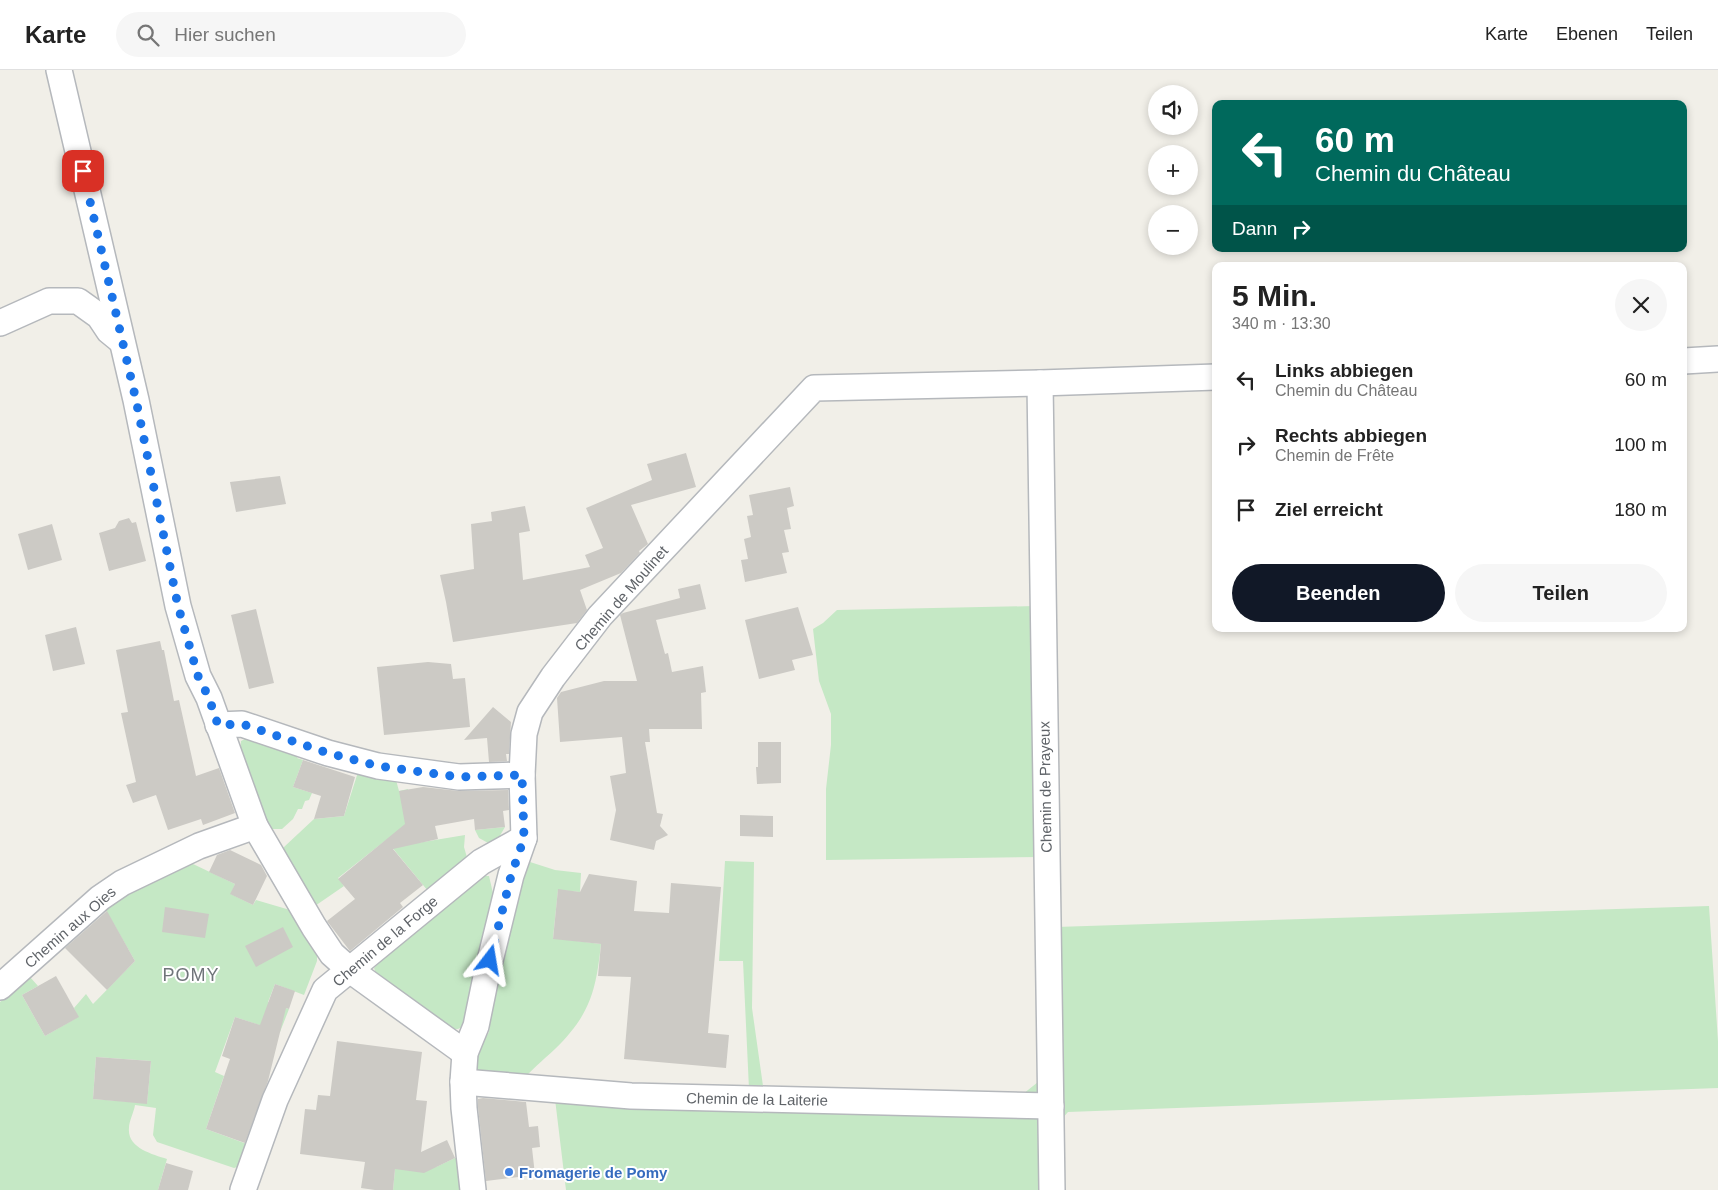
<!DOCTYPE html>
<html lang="de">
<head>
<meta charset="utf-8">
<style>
	:root { --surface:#fff; --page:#f6f6f6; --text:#222; --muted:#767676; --line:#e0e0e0; --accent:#111827 }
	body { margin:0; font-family:Helvetica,sans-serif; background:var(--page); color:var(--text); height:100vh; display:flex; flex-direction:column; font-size:19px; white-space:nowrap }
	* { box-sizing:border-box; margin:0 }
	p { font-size:16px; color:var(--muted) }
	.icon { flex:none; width:28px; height:28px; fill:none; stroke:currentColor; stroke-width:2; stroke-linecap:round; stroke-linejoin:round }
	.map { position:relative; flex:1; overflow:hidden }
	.side { position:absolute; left:1212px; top:192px; width:475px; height:370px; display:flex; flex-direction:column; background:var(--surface); border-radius:10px; box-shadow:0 2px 8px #0003 }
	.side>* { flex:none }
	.guide { position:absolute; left:1212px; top:30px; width:475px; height:152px; border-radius:10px; box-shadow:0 2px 8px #0003; background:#00695c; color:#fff; overflow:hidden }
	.controls { position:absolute; left:1148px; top:15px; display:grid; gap:10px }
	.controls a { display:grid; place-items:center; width:50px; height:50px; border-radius:50%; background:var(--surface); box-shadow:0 2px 8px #0003; font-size:25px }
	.pin { position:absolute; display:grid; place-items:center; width:42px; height:42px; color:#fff; margin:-21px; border-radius:10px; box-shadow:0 2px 8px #0006 }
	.me { position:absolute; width:55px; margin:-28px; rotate:14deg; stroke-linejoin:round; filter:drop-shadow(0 0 4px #0008) }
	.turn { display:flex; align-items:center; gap:18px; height:105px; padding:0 20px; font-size:22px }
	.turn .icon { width:65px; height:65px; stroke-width:2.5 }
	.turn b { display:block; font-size:35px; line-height:42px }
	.then { display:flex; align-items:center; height:48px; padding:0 20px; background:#0003; gap:10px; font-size:19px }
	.round { display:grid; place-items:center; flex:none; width:52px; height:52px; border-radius:26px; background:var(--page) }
	.headline { display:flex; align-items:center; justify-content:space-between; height:85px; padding:0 20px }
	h1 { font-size:30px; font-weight:600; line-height:38px }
	.cta { display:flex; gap:10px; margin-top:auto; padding:10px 20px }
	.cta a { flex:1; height:58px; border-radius:30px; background:var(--accent); color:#fff; font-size:20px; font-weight:600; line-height:58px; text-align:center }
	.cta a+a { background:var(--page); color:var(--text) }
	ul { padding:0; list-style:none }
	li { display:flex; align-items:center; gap:15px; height:65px; padding:0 20px }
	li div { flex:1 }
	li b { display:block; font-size:19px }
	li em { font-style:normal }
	header { display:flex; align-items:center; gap:30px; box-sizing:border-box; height:70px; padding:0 25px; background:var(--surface); border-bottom:1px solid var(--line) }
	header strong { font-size:24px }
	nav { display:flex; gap:28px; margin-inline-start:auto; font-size:18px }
	.search { width:350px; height:45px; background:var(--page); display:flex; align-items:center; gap:12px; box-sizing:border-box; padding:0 18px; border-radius:28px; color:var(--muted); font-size:19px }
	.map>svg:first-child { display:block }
</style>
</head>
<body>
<header>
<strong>Karte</strong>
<div class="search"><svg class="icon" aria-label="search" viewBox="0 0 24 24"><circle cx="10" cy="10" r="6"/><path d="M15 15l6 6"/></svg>Hier suchen</div>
<nav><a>Karte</a><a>Ebenen</a><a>Teilen</a></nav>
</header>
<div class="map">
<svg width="1718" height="1120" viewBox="0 0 1718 1120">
	<rect width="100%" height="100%" fill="#f1efe8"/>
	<g fill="#c5e8c5" fill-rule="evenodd">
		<polygon points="1035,536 1056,857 1709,836 1718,971 1718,1018 1068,1042 1061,1050 1061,1120 566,1120 555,1029 749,1019 743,891 719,891 725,791 754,792 752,938 764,1023 1023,1024 1038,1012 1040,787 826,790 826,719 831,675 831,644 819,611 813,559 823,553 837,540"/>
		<polygon points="251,666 300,681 297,688 303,690 293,717 312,723 309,730 305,731 302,739 298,739 293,749 282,759 269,759 240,685 241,671"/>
		<polygon points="359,699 396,710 399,721 408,719 417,773 465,765 464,777 468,791 428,821 386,770 338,808 344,816 312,838 283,785 284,777 314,749 344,746"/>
		<polygon points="505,757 498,769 490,774 479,768 475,760"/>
		<path d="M530 792 555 800 581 803 580 822 558 820 553 868 601 874C596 921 590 945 555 979 542 991 531 1000 519 1014L471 1013 474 987 489 962 494 923 510 846Z"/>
		<path d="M180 793 193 794 235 814 231 824 253 835 256 830 290 840 294 843 317 883V891L304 925 275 914 268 932 289 939 280 962 235 947 215 1002 224 1006 206 1059 247 1074 244 1095 234 1098 157 1072 153 1065 156 1038 135 1035C134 1042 129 1051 129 1058 127 1078 152 1084 167 1089L158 1120H0V932L30 907 38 916 22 925 45 966 78 947 74 938 86 924 93 934 135 891 104 837 130 819ZM96 987 151 991 147 1033 93 1029Z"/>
		<polygon points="482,806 489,806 495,832 469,953 458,959 447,959 378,909 374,898 398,874"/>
		<polygon points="455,1088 460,1089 465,1120 393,1120 395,1099 436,1097"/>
	</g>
	<g fill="#cccac5">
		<polygon points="686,383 696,417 631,435 648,474 639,481 640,483 621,503 580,520 587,540 577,553 453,572 446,532 440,505 474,499 471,454 492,451 491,442 525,436 530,461 519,463 523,510 590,497 585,485 603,478 586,438 652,410 647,394"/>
		<polygon points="280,406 286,434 236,442 230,412"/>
		<polygon points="790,417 794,436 787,438 791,459 784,460 789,482 782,483 787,503 745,512 741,490 748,489 744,469 751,467 747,446 753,445 749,425"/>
		<polygon points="129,448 132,453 136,452 146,491 109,501 99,463 115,458 119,451"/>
		<polygon points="52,454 62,490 28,500 18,464"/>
		<polygon points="700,514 706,539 656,550 665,584 668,583 672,602 703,596 706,622 701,623 702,659 649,659 650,672 645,672 657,743 663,744 660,756 668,765 656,771 654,780 610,770 616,740 610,706 626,703 622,667 560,672 557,628 561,622 604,611 637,611 620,545 623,543 680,528 678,519"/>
		<polygon points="798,537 813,585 792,590 795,600 759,609 745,550"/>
		<polygon points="256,539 274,613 249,619 231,545"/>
		<polygon points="76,557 85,594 53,601 45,565"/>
		<polygon points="160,571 162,580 164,580 174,631 179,630 196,706 219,698 235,743 203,755 201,749 168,760 156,725 133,733 126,715 136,712 121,643 128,642 116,580"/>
		<polygon points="428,592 451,594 453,609 465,608 470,657 384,665 377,597"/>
		<polygon points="493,637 511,652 509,684 506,684 507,691 489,692 487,668 464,670"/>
		<polygon points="758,672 781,672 781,713 757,714 756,697 758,697"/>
		<polygon points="303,690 355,707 344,746 314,749 321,726 293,717"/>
		<polygon points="423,717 459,721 508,720 509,740 503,741 505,757 475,760 474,749 435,756 438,769 393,779 423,815 400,833 403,837 350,881 327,851 355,829 338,809 405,754 399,721"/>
		<polygon points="740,745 773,746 773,767 740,766"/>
		<polygon points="230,780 261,795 267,806 253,835 230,824 235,814 209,802 217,785"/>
		<polygon points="589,804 637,811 634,841 669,843 671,813 721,817 708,963 729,965 726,998 624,989 631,907 598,906 601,874 553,869 558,819 580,822"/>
		<polygon points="165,837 209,844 205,868 162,862"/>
		<polygon points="107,841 135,891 107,920 65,878"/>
		<polygon points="283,857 293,877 256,897 245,876"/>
		<polygon points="56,906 79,947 45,966 22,925"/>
		<polygon points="275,914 295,921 289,939 286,938 268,1011 245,1073 206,1059 230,989 222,986 235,947 260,955"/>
		<polygon points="337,971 422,982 416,1030 427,1031 421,1082 447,1070 455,1088 424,1103 395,1099 393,1120 375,1120 361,1118 365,1092 300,1084 305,1039 316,1040 318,1025 330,1026"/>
		<polygon points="96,987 151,991 147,1034 93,1029"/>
		<polygon points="483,1028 526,1032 529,1057 538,1056 540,1077 532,1078 535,1105 486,1111 478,1037 478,1029"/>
		<polygon points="166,1093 193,1101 188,1120 158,1120"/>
	</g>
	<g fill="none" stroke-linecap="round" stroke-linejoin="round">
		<defs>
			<g id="minor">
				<polyline points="59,0 136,330 178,536 198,606 209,628 255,756 314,857 332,884 350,900 465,983"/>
				<polyline points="0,253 49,231 78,231 99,246 109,261 120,270"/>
				<polyline points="1684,291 1718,289"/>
				<polyline points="1040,313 1052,1120"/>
				<polyline points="218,655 242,654 328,683 378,696 459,707 522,705"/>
				<polyline points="0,917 100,828 122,813 199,776 255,756"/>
				<polyline points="463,1012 631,1026 1051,1036"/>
				<polyline points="243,1120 275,1030 325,920 481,792 524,768"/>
				<polyline points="473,1120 464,1038 463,1012 465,983 476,956 486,907 511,805 524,768 522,705 524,664 530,642 553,607 600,546 814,318 1040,313 1216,307"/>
			</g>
		</defs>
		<use href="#minor" stroke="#b5b8bc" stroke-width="28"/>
		<use href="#minor" stroke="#fff" stroke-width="25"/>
	</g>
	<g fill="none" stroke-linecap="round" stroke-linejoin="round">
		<polyline stroke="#1a73e8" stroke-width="9" stroke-dasharray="0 16.2" points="83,101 136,330 178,536 198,606 209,628 218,655 242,654 328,683 378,696 459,707 522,705 524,768 511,806 490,890"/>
	</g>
	<circle fill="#3f7fe0" stroke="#fff" stroke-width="2" cx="509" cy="1102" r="5"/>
	<g text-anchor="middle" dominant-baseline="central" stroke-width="4" stroke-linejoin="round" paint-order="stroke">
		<g font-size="15" fill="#5f6368" stroke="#fff">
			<text transform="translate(621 528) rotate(-49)">Chemin de Moulinet</text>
			<text transform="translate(1045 717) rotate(-91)">Chemin de Prayeux</text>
			<text transform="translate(70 857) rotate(-41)">Chemin aux Oies</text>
			<text transform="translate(385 871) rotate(-40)">Chemin de la Forge</text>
			<text transform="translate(757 1029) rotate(1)">Chemin de la Laiterie</text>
		</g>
		<g font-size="15" font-weight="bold" fill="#366cbe" stroke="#fff" text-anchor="start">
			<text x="519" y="1102">Fromagerie de Pomy</text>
		</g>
		<g font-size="18" letter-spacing="1" fill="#70757a" stroke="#fff">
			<text x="191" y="905">POMY</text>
		</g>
	</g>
</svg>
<div class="controls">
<a><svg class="icon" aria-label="sound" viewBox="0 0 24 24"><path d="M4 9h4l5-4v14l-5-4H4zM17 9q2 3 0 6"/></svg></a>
<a>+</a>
<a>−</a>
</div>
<div class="pin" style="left:83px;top:101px;background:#d93025"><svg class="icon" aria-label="arrive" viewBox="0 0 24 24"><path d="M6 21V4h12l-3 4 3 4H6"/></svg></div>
<svg class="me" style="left:490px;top:890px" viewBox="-20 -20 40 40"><path d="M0-17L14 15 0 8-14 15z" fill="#1a73e8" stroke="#fff" stroke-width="4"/></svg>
<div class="guide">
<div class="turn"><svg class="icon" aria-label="left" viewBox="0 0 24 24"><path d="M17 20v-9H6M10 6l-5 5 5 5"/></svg><div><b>60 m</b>Chemin du Château</div></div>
<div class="then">Dann<svg class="icon" aria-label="right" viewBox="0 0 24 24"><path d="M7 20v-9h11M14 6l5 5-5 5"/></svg></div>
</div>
<section class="side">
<div class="headline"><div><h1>5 Min.</h1><p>340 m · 13:30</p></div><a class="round"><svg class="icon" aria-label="close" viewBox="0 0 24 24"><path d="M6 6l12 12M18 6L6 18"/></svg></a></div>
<ul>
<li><svg class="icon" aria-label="left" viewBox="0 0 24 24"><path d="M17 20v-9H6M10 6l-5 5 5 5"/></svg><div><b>Links abbiegen</b><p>Chemin du Château</p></div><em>60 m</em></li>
<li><svg class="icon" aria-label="right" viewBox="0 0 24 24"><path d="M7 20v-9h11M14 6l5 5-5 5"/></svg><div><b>Rechts abbiegen</b><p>Chemin de Frête</p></div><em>100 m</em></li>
<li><svg class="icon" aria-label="arrive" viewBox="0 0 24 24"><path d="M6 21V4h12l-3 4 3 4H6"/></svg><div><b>Ziel erreicht</b></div><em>180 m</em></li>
</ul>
<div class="cta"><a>Beenden</a><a>Teilen</a></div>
</section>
</div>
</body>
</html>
